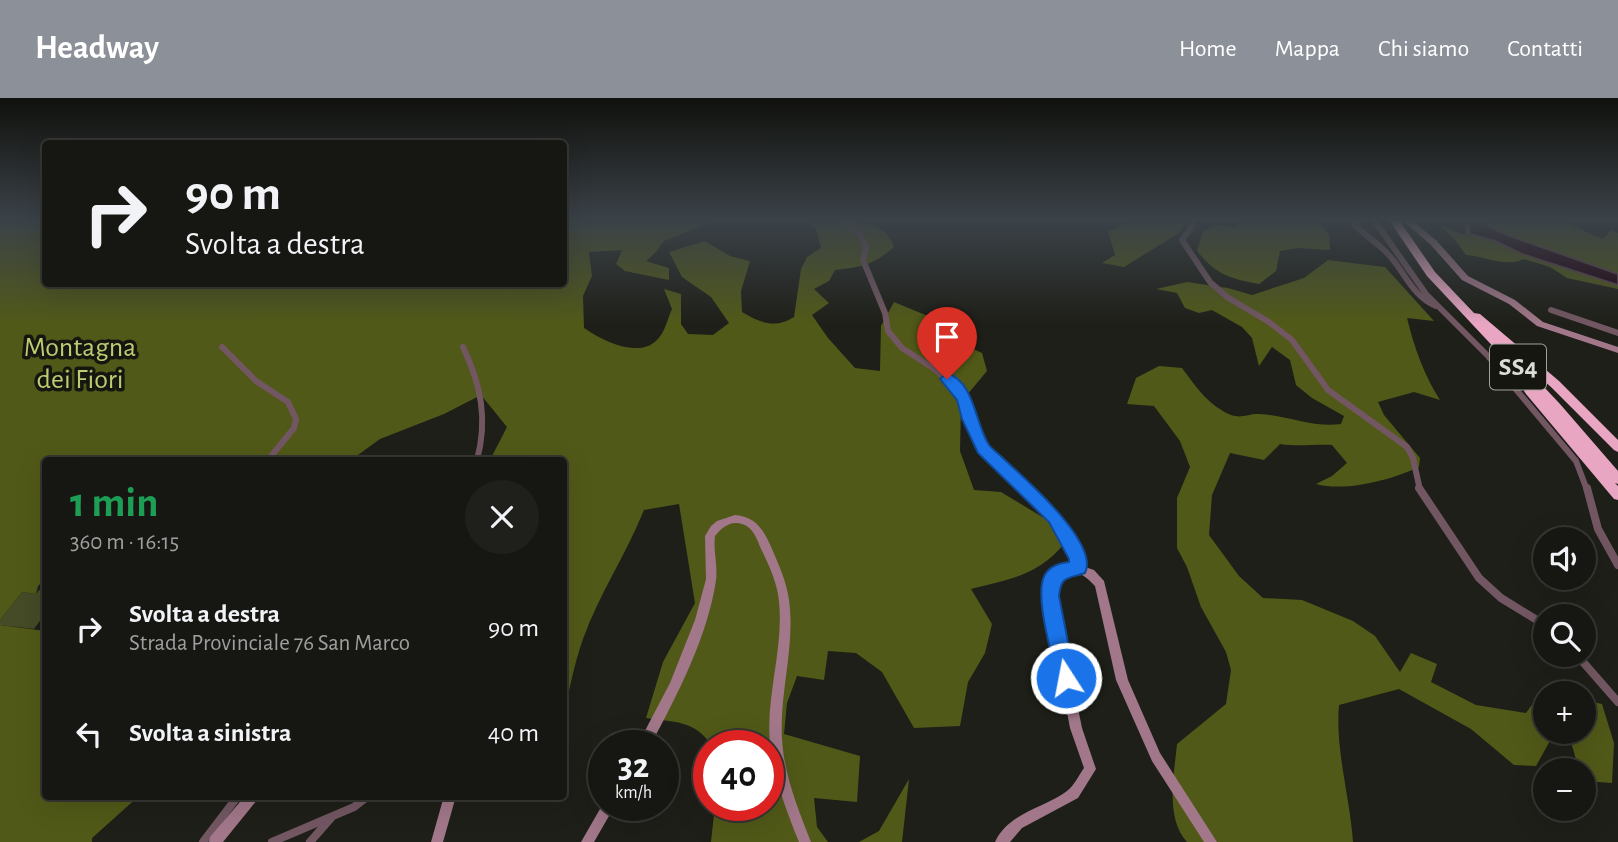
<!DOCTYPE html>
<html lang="it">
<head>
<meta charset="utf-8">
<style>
	:root { --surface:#161712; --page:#1f201b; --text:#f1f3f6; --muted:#9e9f9f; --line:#353632; --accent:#8c9099 }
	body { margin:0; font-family:"Alegreya Sans",sans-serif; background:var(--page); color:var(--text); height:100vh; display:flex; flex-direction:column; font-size:26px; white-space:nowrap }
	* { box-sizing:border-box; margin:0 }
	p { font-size:23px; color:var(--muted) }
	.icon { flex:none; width:38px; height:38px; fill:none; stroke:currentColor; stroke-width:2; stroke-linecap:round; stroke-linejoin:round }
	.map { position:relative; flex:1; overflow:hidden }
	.sheet { position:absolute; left:42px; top:359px; width:525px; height:343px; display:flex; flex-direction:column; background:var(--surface); border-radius:7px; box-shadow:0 7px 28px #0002,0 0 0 2px var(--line) }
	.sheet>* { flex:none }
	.banner { position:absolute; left:42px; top:42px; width:525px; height:147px; border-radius:7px; box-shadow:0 7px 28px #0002,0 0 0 2px var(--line); background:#161712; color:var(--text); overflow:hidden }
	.tools { position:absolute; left:1533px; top:429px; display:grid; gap:14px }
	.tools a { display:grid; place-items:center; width:63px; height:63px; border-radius:50%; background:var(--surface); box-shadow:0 7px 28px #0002,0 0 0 2px var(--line); font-size:35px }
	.speed { position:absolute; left:588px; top:632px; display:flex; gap:14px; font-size:35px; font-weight:700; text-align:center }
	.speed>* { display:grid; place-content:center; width:91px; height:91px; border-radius:50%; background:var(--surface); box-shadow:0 7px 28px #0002,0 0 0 2px var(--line); line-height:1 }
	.speed small { font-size:18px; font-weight:400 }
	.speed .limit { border:10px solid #d22; background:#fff; color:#111 }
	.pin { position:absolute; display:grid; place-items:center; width:60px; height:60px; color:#fff; margin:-72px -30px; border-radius:50% 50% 50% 0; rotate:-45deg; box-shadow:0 0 7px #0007 }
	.pin .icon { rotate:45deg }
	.me { position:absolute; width:77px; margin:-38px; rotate:349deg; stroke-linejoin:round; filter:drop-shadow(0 0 5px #0008) }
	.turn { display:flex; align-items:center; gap:24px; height:147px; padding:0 28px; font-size:32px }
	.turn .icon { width:91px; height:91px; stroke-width:2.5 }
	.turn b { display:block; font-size:49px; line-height:60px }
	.round { display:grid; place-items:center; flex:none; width:74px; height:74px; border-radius:37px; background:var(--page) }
	.overview { display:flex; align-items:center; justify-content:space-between; height:119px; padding:0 28px }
	h1 { font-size:42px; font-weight:600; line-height:52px; color:#1e9e55 }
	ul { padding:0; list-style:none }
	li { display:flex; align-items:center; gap:21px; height:105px; padding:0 28px }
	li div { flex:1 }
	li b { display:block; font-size:26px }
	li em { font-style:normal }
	header { display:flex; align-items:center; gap:42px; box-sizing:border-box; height:98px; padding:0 35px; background:var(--accent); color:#fff }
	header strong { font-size:33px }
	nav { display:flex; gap:38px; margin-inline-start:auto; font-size:24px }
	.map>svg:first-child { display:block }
</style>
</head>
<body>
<header>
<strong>Headway</strong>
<nav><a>Home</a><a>Mappa</a><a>Chi siamo</a><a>Contatti</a></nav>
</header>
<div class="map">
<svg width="1618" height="744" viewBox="0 0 1618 744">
	<rect width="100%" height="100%" fill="#1e1f18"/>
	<polygon fill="#454a27" points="39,492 45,493 45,516 34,531 0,527 0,522 22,494 36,496"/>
	<g fill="#515918">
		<path d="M0 122H45L46 186H564V122H717L664 143 655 155 646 163 669 170V182L625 173 616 166 622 152 589 154 592 178 583 198 584 230C603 243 644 264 661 237 666 230 668 219 672 211L664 191 681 196V226L688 236 713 237 729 225 711 199 682 179 669 154 705 143 730 158 750 163 741 193 742 214C760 225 775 231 794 219L801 171 807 159 821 150 816 131 806 122C833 122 883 115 894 149 873 167 862 169 835 172L829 183 814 191 829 205 812 217 828 240 855 270 880 273 881 228 894 204 935 221 960 245 982 255 987 273 961 304 960 353 974 392 1001 394 1044 420 1049 417 1065 445C1037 478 1011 481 971 491L992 526 985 555 968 584 960 628 914 630 882 574 856 555 828 553 824 582 797 578 787 605 784 636 860 658 857 704 814 700 817 729 828 744H711L715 707H768V648L711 647C695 622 673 624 646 620L663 564 695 505 679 406 644 412C626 457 599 496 583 541 574 567 568 595 564 622V362H490L507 329 481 297 444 316 380 341 351 362H46L45 481 38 488 36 496 22 494 0 522Z"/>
		<polygon points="1133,122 1188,122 1179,135 1124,169 1102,165 1115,157 1108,134"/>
		<path d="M1238 122H1316L1329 136 1330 152 1298 150 1280 153 1276 173 1259 186C1228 180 1217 177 1197 153L1203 133 1215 127 1237 129Z"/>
		<path d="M1464 122H1468L1470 136 1495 143 1522 156 1609 184 1618 187V191L1567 180 1550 169 1524 161C1505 170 1486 158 1466 157L1456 143 1440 127 1465 137 1466 126Z"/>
		<polygon points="1487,122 1560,122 1602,141 1612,132 1618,135 1618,176 1507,137 1489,129"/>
		<path d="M1328 162 1385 169 1434 223 1407 220C1414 249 1424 277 1440 302L1414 294 1378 304 1384 317 1420 360 1419 369C1391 382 1346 394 1316 386L1332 378 1347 365 1332 347C1314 346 1299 349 1280 346L1264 362 1230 355 1212 397 1209 437 1239 478 1263 500 1302 502 1353 523 1375 538 1400 574 1411 555 1437 566 1431 584 1476 607 1526 615 1538 598H1545V634H1584V602L1602 606 1614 645 1612 685 1584 683V672H1579L1571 644 1551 641 1536 668 1514 667 1471 631 1399 591 1339 607C1335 652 1350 699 1353 744H1187C1165 720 1174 677 1177 646L1226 606 1231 572 1226 554 1201 509 1187 469 1177 450V400L1190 369 1180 343 1154 308 1127 306 1136 280 1159 268 1182 270C1194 286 1205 303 1223 313 1239 323 1244 316 1259 316 1287 317 1313 330 1341 326L1344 318 1312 300 1296 287 1290 262 1272 249 1259 268 1252 240 1242 229 1212 212 1199 215 1185 210 1177 195 1156 191 1187 184 1228 190 1252 197 1304 180Z"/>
		<polygon points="0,527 45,533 46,698 139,698 92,740 92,744 0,744"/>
		<polygon points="909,681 902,744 859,744 879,733"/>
	</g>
	<polygon fill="#210011" stroke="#59424c" stroke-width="2" points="1468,122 1487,122 1489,129 1507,137 1618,176 1618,187 1522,156 1495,143 1470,136"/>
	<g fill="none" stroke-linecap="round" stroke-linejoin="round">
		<g stroke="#725762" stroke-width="6">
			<polyline points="843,122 860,136 866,149 863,162 885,215 888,233 902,250 933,270 960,293 983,351 1026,392"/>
			<polyline points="1193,122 1191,130 1182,142 1210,184 1227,199 1269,224 1292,242 1328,292 1407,349 1413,360 1420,392"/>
			<path d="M1351 122C1361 136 1376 143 1388 156 1405 174 1412 198 1436 208"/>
			<polyline points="1374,122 1426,196 1488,258 1576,363 1587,392"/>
			<polyline points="1551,212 1618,235"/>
			<polyline points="222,249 256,283 288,304 296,321 294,330 268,362"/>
			<path d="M463 249C481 287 488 321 477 362"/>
		</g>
		<g stroke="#725762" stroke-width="8">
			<path d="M1024 390C1047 412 1076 436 1079 470"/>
			<polyline points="1419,390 1479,480 1501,500 1545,527"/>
			<polyline points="1587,390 1598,431 1618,467"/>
			<polyline points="1576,556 1618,604"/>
			<polyline points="203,744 238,698"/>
			<polyline points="272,744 354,709 368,698"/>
			<polyline points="310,744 331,720"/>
		</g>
		<g fill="#a17789" fill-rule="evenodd">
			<polygon points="1402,122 1411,122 1436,142 1468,178 1515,202 1543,224 1618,249 1618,255 1537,228 1509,206 1462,182 1430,146"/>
			<path d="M735 417C757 419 764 433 772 451 778 465 785 480 788 496 797 544 779 593 782 641 784 677 798 711 811 744H799C786 712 774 680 770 646 765 596 786 546 778 496 775 480 768 465 761 451 757 441 753 429 742 426 731 422 721 430 715 438 713 453 718 467 716 482 708 538 677 598 650 648H637L670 585 695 522 706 481 705 438 711 428 717 423Z"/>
			<path d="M1076 466 1094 472 1104 483 1128 582 1160 655 1217 744H1204L1152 663 1116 582 1095 488C1084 476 1074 469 1059 479L1055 497 1082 630 1096 671 1078 700 1022 730 1010 744H995C1008 715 1044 710 1067 693 1074 688 1079 677 1084 670L1070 630 1045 497 1050 474 1061 468Z"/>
			<polygon points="245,698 259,698 257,702 223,744 209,744 210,739"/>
			<polygon points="444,698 456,698 443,744 431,744"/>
			<polygon points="604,704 604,707 615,707 613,711 594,744 581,744"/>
		</g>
		<polygon fill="#e8a6c3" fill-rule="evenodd" points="1389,122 1399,122 1435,174 1474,215 1480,216 1559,283 1618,342 1618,354 1614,352 1551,289 1510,253 1560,306 1618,373 1618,386 1615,385 1618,388 1618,402 1614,401 1526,296 1524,293 1526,290 1531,289 1427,178"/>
	</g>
	<linearGradient id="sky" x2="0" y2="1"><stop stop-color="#10110d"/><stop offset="0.54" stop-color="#3b4248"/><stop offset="1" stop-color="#3b4248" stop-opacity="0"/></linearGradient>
	<rect width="1618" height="226" fill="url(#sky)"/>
	<path fill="#1a73e8" stroke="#114b97" stroke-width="2" d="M947 275C975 284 975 326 989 347 993 352 1000 357 1005 362 1025 381 1100 445 1085 475 1068 481 1061 477 1059 498L1075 580 1072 586 1066 589 1059 586 1056 580C1052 554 1036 505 1043 481 1047 469 1059 465 1069 464V461L1049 424 978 355 962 321 957 302 940 281Z"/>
	<g text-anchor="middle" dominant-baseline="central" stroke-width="7" stroke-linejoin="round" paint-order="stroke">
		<rect fill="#15160f" stroke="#a0a19b" stroke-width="2" x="1490" y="246.5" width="56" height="45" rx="5"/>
		<g font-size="26" font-weight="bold" fill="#dbdcd7">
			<text x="1518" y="269">SS4</text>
		</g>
		<g font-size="28" fill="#becb70" stroke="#15160f">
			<text x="80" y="250">Montagna<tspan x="80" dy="32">dei Fiori</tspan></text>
		</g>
	</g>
</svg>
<div class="tools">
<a><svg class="icon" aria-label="sound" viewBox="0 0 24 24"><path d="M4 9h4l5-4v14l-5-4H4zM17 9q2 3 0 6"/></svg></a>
<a><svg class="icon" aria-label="search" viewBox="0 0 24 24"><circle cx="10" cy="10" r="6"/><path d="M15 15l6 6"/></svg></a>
<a>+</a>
<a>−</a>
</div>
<div class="speed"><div>32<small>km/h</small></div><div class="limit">40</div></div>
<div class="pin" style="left:947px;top:281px;background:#d93025"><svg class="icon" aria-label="arrive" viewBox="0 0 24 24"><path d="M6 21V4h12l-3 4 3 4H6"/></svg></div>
<svg class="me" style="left:1066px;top:580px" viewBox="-20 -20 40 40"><circle r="17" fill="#1a73e8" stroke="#fff" stroke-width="3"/><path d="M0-11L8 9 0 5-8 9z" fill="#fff"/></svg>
<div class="banner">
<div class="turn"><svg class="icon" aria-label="right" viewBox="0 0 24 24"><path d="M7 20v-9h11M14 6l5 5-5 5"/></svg><div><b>90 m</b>Svolta a destra</div></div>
</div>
<section class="sheet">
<div class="overview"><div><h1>1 min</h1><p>360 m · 16:15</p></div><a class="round"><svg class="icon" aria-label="close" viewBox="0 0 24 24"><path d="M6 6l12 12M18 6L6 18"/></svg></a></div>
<ul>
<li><svg class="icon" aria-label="right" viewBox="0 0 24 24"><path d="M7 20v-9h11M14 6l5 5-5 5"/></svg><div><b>Svolta a destra</b><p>Strada Provinciale 76 San Marco</p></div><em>90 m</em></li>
<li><svg class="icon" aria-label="left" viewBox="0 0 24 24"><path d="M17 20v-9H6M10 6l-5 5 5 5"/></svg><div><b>Svolta a sinistra</b></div><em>40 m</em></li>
</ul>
</section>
</div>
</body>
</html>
